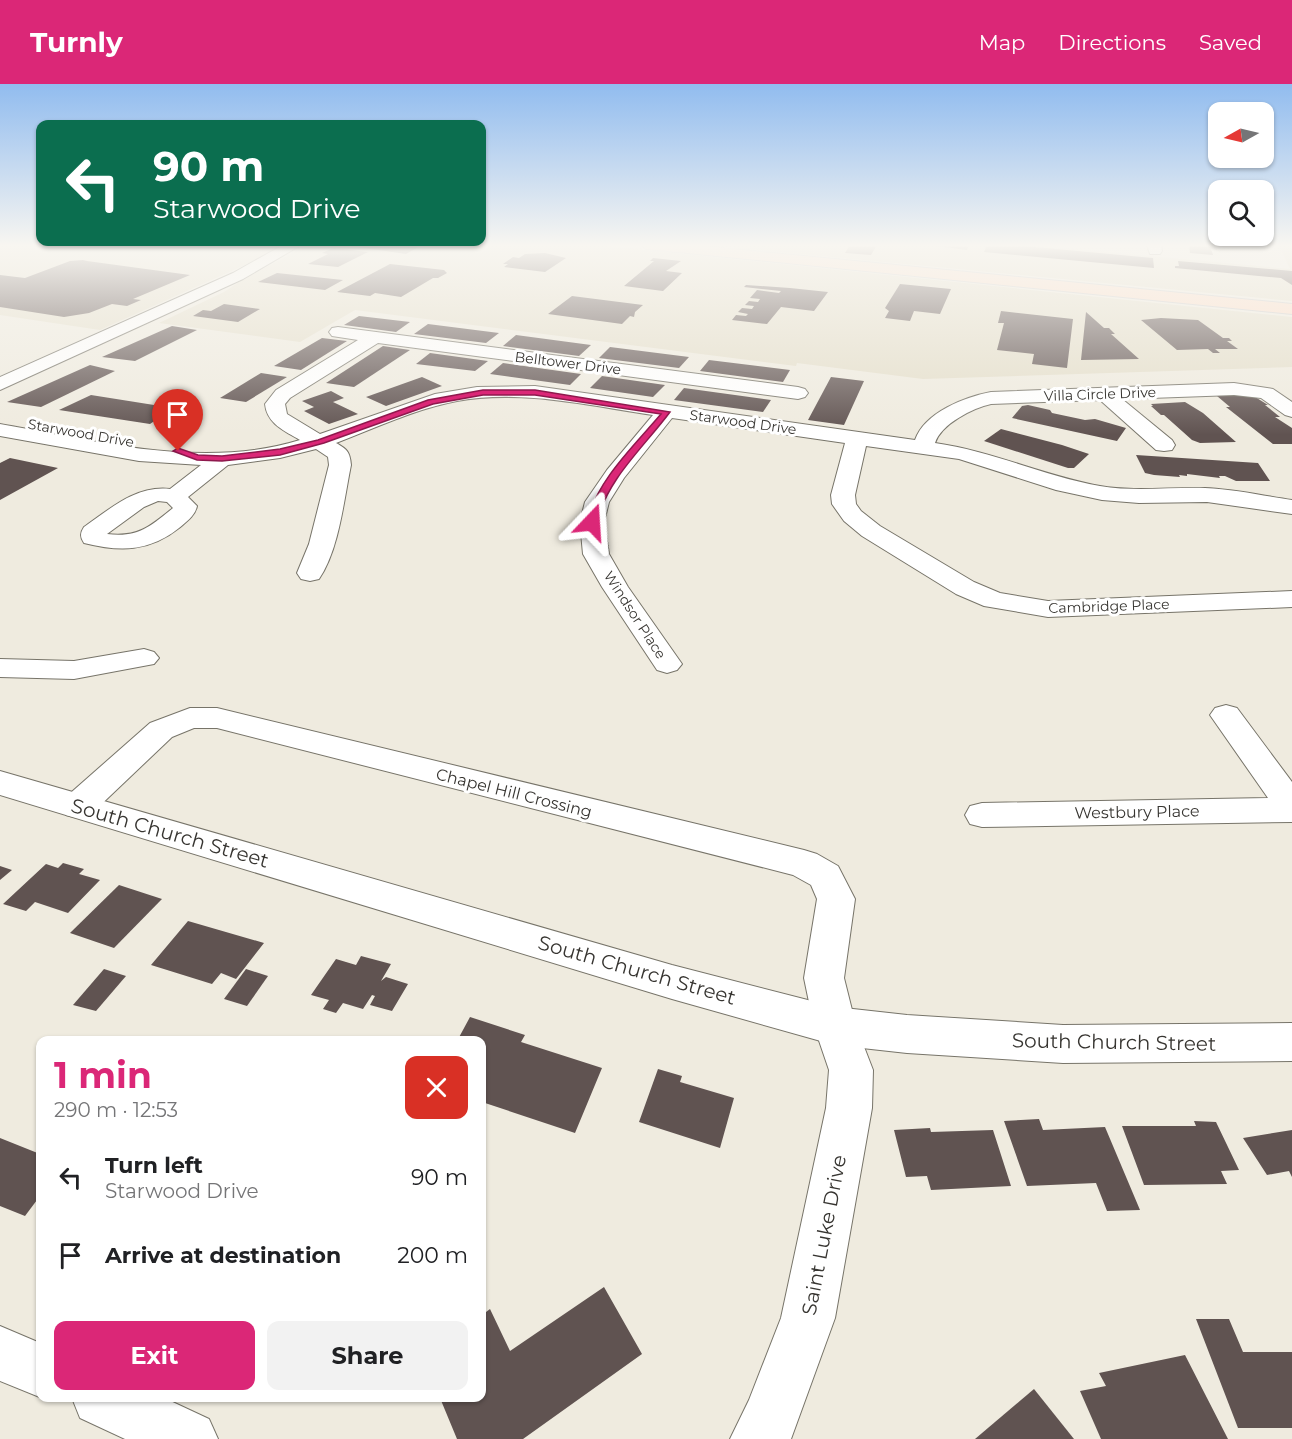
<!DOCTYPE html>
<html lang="en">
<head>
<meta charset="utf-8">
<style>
	:root { --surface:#fff; --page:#f2f2f2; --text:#202124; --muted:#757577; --accent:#db2777 }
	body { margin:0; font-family:Montserrat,sans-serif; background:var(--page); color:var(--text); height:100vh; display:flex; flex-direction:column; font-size:22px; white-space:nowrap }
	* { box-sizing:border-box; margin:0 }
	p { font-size:20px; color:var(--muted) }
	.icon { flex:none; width:33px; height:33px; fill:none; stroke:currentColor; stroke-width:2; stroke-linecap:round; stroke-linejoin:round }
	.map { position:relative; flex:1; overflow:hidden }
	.details { position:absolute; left:36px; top:952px; width:450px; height:366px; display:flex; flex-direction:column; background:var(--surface); border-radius:12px; box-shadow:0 2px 4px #0004 }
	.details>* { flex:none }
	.top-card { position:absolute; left:36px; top:36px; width:450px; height:126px; border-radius:12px; box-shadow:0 2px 4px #0004; background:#0b6e4f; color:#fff; overflow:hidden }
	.needle { width:39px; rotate:262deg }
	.tools { position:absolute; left:1208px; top:18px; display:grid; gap:12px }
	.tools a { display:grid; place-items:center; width:66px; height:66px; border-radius:12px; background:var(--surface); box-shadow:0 2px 4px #0004; font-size:30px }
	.pin { position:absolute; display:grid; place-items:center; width:51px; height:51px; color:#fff; margin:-62px -26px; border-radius:50% 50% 50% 0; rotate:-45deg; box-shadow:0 0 6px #0007 }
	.pin .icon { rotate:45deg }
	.me { position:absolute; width:66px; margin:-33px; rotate:20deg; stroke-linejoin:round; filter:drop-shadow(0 0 4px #0008) }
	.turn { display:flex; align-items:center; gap:21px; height:126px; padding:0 18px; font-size:27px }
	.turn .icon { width:78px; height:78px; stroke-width:2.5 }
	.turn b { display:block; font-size:42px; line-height:51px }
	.round { display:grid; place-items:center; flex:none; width:63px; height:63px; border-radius:12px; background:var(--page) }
	.headline { display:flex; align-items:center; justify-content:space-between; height:102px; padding:0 18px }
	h1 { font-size:36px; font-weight:700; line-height:45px; color:var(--accent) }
	.primary-button { display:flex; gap:12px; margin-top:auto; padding:12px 18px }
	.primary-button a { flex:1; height:69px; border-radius:12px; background:var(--accent); color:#fff; font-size:24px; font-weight:700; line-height:69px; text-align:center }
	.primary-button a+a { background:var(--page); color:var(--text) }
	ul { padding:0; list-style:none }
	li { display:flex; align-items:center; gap:18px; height:78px; padding:0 18px }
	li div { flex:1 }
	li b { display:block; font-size:22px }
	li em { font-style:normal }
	header { display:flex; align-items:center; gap:36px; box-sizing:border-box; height:84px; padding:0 30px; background:var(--accent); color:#fff }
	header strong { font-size:28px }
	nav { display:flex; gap:33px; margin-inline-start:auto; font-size:21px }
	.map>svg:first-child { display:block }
</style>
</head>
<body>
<header>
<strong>Turnly</strong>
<nav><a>Map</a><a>Directions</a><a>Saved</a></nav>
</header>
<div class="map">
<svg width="1292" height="1355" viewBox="0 0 1292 1355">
	<rect width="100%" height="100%" fill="#efebdf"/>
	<g fill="#e4deca">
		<polygon points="0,161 281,161 258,175 100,246 0,231"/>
		<polygon points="308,161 597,161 1292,233 1292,283 923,295 797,279 796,282 355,226 300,258 159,239 224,208 242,196"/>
		<polygon points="707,161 1030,161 1290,185 1279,161 1292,161 1292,217"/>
	</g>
	<g fill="#605351">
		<polygon points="344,161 422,161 406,170"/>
		<polygon points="850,161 877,161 871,171 845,169"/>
		<polygon points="929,161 969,161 967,166"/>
		<polygon points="987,161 1013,161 1153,174 1154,184 984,168"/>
		<polygon points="1189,161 1216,163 1217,166 1211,165 1213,171 1190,169"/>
		<polygon points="333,164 368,168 338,183 308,180 328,170 322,169"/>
		<polygon points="545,169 566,174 545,188 504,183 508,180 503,180 513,173 519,174 525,170"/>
		<polygon points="653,174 681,177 666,187 682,189 663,207 624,202 654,177 650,177"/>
		<polygon points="83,176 87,177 190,191 133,215 141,216 127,222 112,220 89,229 64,233 0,223 0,191 25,194 70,177"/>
		<polygon points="1178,177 1292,187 1292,201 1281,194 1175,184 1175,182 1179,182"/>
		<polygon points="390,180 444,186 447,189 438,194 433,194 401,213 375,209 370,212 337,208"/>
		<polygon points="277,189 343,196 325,206 258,198"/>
		<polygon points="900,200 951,205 940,230 914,227 910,237 885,234 889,227 885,224"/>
		<polygon points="746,201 790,204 828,208 814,227 781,223 767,240 732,236 736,231 746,232 748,230 738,228 742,224 752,225 754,222 745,221 749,217 758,218 760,215 750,214 757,206 779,209 781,207 744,203"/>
		<polygon points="572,212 643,221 635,228 634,233 630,232 622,240 548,230"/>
		<polygon points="224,220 260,225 238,238 193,232 203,226 211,227"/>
		<polygon points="1001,227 1073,235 1067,284 1032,280 1034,270 997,266 1004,239 998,239"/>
		<polygon points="1086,228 1104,244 1109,244 1115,250 1111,250 1139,275 1081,276"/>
		<polygon points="359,232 410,238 396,248 344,241"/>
		<polygon points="1161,234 1198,236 1223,254 1229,254 1232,257 1227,257 1238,265 1215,265 1220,269 1213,269 1208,265 1177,266 1141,236"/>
		<polygon points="428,240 499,249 486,259 414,250"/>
		<polygon points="172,242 197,246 135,277 102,273"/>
		<polygon points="516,251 591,261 579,272 503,262"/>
		<polygon points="322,254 347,257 301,286 274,282"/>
		<polygon points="383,262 410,266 354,303 326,299"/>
		<polygon points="610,263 689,273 679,284 599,274"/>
		<polygon points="430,269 488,277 475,287 416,280"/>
		<polygon points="709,276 790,286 783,298 700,287"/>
		<polygon points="503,279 581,290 570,301 490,290"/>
		<polygon points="90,281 115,287 41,323 7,318"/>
		<polygon points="261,289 287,293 246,318 220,314"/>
		<polygon points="602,292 665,301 653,313 590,304"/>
		<polygon points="422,293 442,302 386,322 366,313"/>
		<polygon points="831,293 864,297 844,341 808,336"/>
		<polygon points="684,304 771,316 763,328 674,316"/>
		<polygon points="331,307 344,314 333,318 358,330 329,340 304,327 314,323 302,317"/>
		<polygon points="91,311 173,324 150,340 59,326"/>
		<polygon points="1252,311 1268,321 1265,321 1280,333 1275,333 1292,344 1292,360 1273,360 1226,323 1230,323 1217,312"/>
		<polygon points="1185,318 1203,329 1236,358 1200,359 1192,356 1164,331 1161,331 1151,322 1153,322 1151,320"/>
		<polygon points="1028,321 1050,326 1052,329 1085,336 1095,335 1126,344 1117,357 1012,334 1022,322"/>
		<polygon points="1001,345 1062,361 1089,370 1074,384 1068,384 984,357"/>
		<polygon points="1136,371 1258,379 1270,397 1236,397 1225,392 1219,392 1220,394 1187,390 1187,392 1179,391 1180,393 1154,391 1145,389"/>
		<polygon points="10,374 58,384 0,416 0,379"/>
		<polygon points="63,779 84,785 79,790 100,796 68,829 35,818 26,827 3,820 46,780 58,784"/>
		<polygon points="0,782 12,786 0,796"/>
		<polygon points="119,801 162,815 114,864 70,849"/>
		<polygon points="188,837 264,859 236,895 221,889 212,900 151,881"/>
		<polygon points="361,872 391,880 381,897 386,893 408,900 392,927 370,921 375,912 372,911 363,925 343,919 336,929 323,925 329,916 311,911 336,875 356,881"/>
		<polygon points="104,885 126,892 96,927 73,921"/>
		<polygon points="246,885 268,892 247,922 224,915"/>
		<polygon points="470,933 525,951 521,958 602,984 575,1049 482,1018 482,957 457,957"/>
		<polygon points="658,985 682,992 680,998 734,1014 720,1064 639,1038"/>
		<polygon points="1039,1035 1043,1046 1105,1043 1140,1126 1107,1127 1096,1099 1027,1102 1004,1037"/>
		<polygon points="1194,1037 1216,1038 1239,1086 1221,1087 1227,1100 1144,1101 1122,1042 1196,1042"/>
		<polygon points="930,1044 931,1048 993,1046 1011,1102 931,1106 927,1092 906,1093 894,1046"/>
		<polygon points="1292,1046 1292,1093 1289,1087 1267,1091 1243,1054"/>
		<polygon points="0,1054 40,1070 40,1112 25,1132 0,1122"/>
		<polygon points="604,1203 642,1270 523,1355 457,1355 440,1314 482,1314 482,1231 490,1225 510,1267"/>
		<polygon points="1196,1235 1229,1235 1243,1268 1292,1268 1292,1344 1238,1344"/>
		<polygon points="1185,1271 1228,1355 1101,1355 1080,1307 1106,1302 1099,1289"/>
		<polygon points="1034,1305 1074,1355 975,1355"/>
	</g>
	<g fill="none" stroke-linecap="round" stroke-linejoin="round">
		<defs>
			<g id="minor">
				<polygon points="1147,161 1161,161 1162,167 1160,170 1150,170"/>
				<path d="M338 243 798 303 805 305 808 309 805 313 798 315 378 259 290 314 285 320 287 330 320 350 435 310 477 303 535 302 915 356C925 328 965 313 991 308L1234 299 1273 305 1292 318V333L1285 331 1261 314 1234 311 1122 315 1172 356 1175 361 1172 366 1164 367 1156 366 1100 316 991 320C973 324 941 340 935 359 992 367 1044 392 1100 402 1135 408 1170 403 1205 404 1234 405 1264 412 1292 416V430L1207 418 1139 419 1102 416 1056 406 959 375 866 362 855 411 856 420 861 427 880 442 974 498 1000 509 1048 517 1292 507V523L1048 533 984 522 956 510 862 452 844 437 832 420 831 411 845 359 672 334 624 394 609 418 604 438 609 470 628 503 682 580 677 586 667 589 657 586 602 503 583 470 580 438 585 418 607 386 653 331C589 322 521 305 457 317 415 325 375 344 336 359 347 365 350 368 351 381 344 415 339 466 319 495L310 497 301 495 297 489 309 460 329 381 328 373 316 365 280 374 228 381 188 413 197 422C195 432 186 438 179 444 149 468 120 468 84 459 80 453 80 449 84 443 110 425 136 401 170 405L201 381 139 377 0 352V340C96 357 203 386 300 356 285 347 267 340 265 320L276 306 358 256 332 252 329 248 332 244ZM158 417 167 418 173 424C150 443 137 454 107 450L144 423Z"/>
				<polygon points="144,565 154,568 159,574 154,580 74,595 0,593 0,575 74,577"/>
				<polygon points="1226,621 1237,624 1292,698 1292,738 982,743 970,740 965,731 970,722 982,719 1268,714 1210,631 1215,624"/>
				<polygon points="190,624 217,624 804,766 817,770 838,782 855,815 844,894 856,942 873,986 872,1024 835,1234 791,1355 730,1355 749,1316 781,1234 826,1024 829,986 814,942 804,894 817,815 811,801 793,791 217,644 194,644 172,653 90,731 78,734 66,731 61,722 66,713 150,639"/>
				<polygon points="0,1242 40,1259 42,1314 0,1297"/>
				<polygon points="72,1314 164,1314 209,1335 218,1355 125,1355 80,1334"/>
			</g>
			<g id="tertiary">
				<polygon points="283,161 301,161 243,195 0,306 0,293 233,189"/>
				<polygon points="0,687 672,881 835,923 907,931 1063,941 1292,939 1292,977 1063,979 907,969 835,961 672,915 0,711"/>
			</g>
			<polygon id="primary" points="640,161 692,161 1292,220 1292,230 647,165"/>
		</defs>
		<use href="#minor" stroke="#777469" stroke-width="2"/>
		<use href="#tertiary" stroke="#777469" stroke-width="2"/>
		<use href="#primary" stroke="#cbcac9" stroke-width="2"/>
		<use href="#minor" fill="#fff" fill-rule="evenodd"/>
		<use href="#tertiary" fill="#fff" fill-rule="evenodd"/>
		<use href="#primary" fill="#fdddc7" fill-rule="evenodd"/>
	</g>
	<linearGradient id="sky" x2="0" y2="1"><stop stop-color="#91bcef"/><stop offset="0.46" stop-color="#f8f6f1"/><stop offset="1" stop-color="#f8f6f1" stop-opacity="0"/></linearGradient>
	<rect width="1292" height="351" fill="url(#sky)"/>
	<path fill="#db2777" stroke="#8e194d" stroke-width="1.5" d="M483 306H535L670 328C644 363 607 395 597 438L592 441 587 438C597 396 633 363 661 330L535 311H483L433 320 324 359 280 371 222 377 197 376 173 367 178 364 198 371 222 372 280 365 318 356 428 316Z"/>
	<g text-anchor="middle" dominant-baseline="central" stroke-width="6" stroke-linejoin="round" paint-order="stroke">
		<g font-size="14" fill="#373531" stroke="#fff">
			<text transform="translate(568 279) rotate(7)">Belltower Drive</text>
			<text transform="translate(1100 310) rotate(-2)">Villa Circle Drive</text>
			<text transform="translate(743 338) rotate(8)">Starwood Drive</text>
			<text transform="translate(81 349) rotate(10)">Starwood Drive</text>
			<text transform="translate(1109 522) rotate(-2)">Cambridge Place</text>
			<text transform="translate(635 531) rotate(57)">Windsor Place</text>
		</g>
		<g font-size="16" fill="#373531" stroke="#fff">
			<text transform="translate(514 709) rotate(14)">Chapel Hill Crossing</text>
			<text transform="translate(1137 728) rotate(-1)">Westbury Place</text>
		</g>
		<g font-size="20" fill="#373531" stroke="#fff">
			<text transform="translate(170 749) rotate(16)">South Church Street</text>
			<text transform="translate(637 886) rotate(16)">South Church Street</text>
			<text transform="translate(1114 958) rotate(1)">South Church Street</text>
			<text transform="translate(824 1151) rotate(-79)">Saint Luke Drive</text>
		</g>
	</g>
</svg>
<div class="tools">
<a><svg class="needle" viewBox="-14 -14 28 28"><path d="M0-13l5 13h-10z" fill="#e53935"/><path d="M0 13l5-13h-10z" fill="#757577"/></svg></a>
<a><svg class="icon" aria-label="search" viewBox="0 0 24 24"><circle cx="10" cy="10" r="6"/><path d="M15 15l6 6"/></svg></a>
</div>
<div class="pin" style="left:178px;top:367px;background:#d93025"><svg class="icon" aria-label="arrive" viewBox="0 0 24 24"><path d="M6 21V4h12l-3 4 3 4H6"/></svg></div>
<svg class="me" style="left:592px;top:438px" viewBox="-20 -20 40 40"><path d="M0-17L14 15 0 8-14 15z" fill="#db2777" stroke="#fff" stroke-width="4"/></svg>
<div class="top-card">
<div class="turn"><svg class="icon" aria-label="left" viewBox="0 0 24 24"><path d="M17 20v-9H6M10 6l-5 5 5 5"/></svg><div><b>90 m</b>Starwood Drive</div></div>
</div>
<section class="details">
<div class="headline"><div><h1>1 min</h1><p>290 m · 12:53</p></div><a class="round" style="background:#d93025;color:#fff"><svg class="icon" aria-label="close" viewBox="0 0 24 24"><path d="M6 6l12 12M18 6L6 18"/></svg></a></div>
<ul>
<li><svg class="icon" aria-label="left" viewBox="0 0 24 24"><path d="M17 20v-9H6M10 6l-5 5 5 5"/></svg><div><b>Turn left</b><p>Starwood Drive</p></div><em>90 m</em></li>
<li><svg class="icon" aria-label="arrive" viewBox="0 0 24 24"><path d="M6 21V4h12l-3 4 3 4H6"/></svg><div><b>Arrive at destination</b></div><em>200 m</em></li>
</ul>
<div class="primary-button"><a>Exit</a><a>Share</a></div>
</section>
</div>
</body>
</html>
